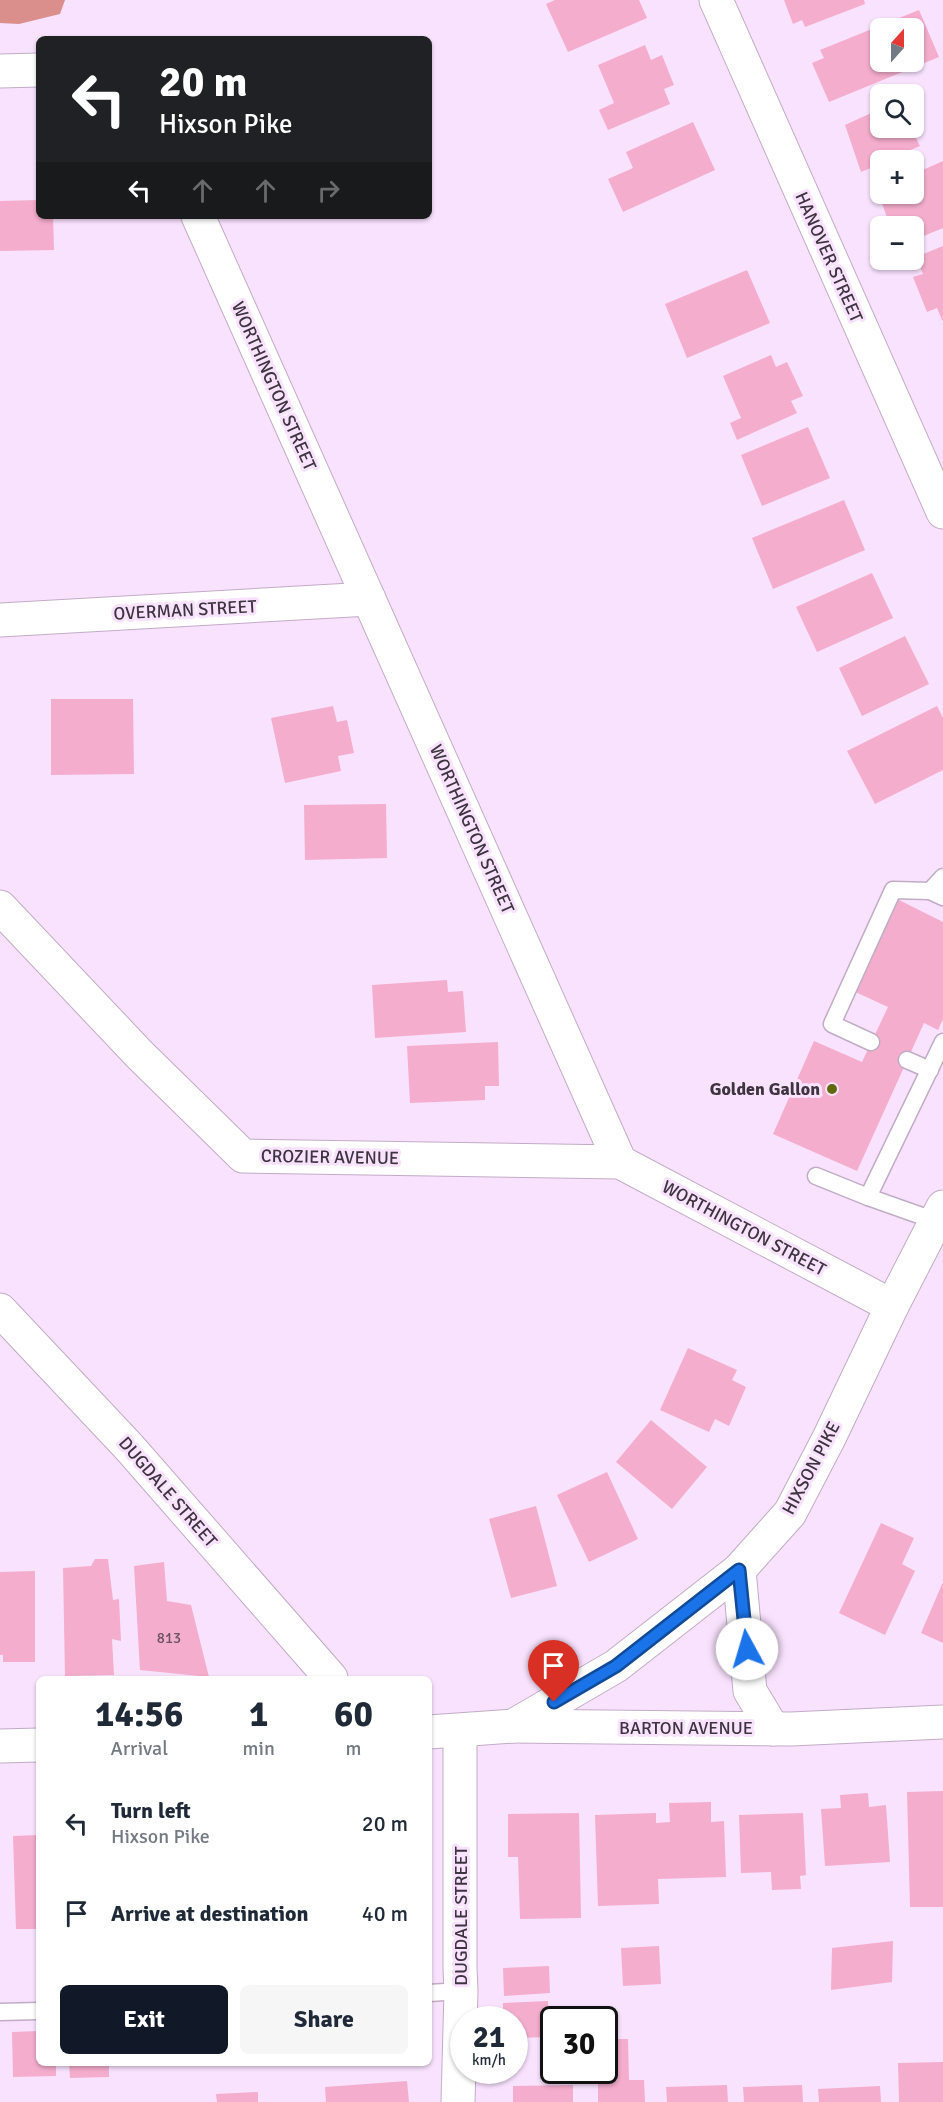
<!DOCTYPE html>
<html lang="en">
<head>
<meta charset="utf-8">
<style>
	:root { --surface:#fff; --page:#f6f6f7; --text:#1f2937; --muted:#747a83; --accent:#111827 }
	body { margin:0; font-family:Signika,sans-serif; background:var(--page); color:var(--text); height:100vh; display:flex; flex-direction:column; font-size:22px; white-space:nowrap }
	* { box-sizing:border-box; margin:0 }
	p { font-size:20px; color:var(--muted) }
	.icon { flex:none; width:33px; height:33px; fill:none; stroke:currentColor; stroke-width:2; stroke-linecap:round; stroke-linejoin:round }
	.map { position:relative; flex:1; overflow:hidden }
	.panel { position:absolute; left:36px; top:1676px; width:396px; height:390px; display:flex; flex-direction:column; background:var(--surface); border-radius:9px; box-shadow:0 2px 4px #0004 }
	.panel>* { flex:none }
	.top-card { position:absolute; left:36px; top:36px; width:396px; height:183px; border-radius:9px; box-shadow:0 2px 4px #0004; background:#202124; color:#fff; overflow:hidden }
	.needle { width:39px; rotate:21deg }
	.tools { position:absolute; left:870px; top:18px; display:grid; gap:12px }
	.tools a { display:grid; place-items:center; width:54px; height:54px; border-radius:9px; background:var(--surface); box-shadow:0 2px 4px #0004; font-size:30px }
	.speed { position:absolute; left:450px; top:2006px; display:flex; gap:12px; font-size:30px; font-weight:700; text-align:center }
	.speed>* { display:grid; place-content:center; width:78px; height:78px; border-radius:50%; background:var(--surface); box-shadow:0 2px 4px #0004; line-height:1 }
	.speed small { font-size:15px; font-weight:400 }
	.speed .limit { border:3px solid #111; border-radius:9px; background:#fff; color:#111 }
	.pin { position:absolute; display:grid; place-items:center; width:51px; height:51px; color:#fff; margin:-62px -26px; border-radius:50% 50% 50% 0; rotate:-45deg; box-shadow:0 0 6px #0007 }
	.pin .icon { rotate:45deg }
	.me { position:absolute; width:66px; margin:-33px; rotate:354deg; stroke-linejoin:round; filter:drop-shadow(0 0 4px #0008) }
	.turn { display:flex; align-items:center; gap:21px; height:126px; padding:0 24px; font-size:27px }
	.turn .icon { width:78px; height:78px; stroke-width:2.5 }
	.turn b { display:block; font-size:42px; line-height:51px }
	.lanes { display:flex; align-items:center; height:57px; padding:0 24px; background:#0003; justify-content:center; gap:30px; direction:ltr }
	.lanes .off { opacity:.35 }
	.eta { display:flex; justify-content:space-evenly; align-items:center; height:102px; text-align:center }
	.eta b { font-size:36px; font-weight:700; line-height:42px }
	.button { display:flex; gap:12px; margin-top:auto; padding:12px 24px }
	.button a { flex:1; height:69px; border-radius:9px; background:var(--accent); color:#fff; font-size:24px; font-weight:700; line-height:69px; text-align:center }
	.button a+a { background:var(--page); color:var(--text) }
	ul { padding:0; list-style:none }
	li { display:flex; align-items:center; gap:18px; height:90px; padding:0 24px }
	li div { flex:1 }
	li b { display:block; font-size:22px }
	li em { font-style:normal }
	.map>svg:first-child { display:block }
</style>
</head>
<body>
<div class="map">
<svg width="943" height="2102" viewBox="0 0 943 2102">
	<rect width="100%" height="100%" fill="#f9e2fe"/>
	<polygon fill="#da8f8d" points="0,0 65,0 60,14 19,24 0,23"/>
	<g fill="#f4adcd" fill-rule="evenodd">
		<polygon points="555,0 639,0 647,18 568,52 546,4"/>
		<polygon points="784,0 864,0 865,4 805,27 802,20 793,24"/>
		<path d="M919 10 939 57 829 102 812 63 824 58 820 50ZM880 28H914V62H880Z"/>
		<polygon points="645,45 651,60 662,55 674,85 664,89 670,104 608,130 599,110 614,103 598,65"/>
		<polygon points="880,109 880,128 911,128 920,146 887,160 880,160 880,164 861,172 845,125"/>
		<polygon points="693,122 715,170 623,212 608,179 633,168 626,152"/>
		<polygon points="943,161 943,228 914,240 914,226 890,226 877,189 880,188 880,194 914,194 914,174"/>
		<polygon points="39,200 39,216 53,216 54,250 0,251 0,201"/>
		<polygon points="943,246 943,322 937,308 927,312 913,277 923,274 916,257"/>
		<polygon points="747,270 770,323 687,358 665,304"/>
		<polygon points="771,355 776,367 787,362 803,396 791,401 797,413 737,440 730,423 741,418 723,376"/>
		<polygon points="808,427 830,478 762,506 741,455"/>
		<polygon points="844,500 865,550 773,589 752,538"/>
		<polygon points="872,573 893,618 817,652 796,607"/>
		<polygon points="905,636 929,684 862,716 839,668"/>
		<polygon points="51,699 133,699 134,774 51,775"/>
		<polygon points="333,706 337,722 347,720 354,753 338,756 341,771 285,783 271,718"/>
		<polygon points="937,706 943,718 943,770 875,804 847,751"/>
		<polygon points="386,804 387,858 305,860 304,805"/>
		<polygon points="895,898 943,922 943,1019 938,1030 924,1023 857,1171 773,1134 814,1041 862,1062 888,1007 851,990"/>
		<polygon points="447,980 448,992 463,991 466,1032 375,1038 372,985"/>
		<polygon points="498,1042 499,1086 485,1086 485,1100 410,1103 407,1046"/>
		<polygon points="688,1348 737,1370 732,1380 746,1387 729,1426 715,1419 709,1432 660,1410"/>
		<polygon points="651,1420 707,1467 672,1509 616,1462"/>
		<polygon points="607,1472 638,1539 589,1562 557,1495"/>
		<polygon points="536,1506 557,1586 511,1598 489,1519"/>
		<polygon points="881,1523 914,1538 902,1564 915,1571 885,1635 839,1613"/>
		<polygon points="95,1559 108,1559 113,1600 119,1599 121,1641 112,1639 114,1675 65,1676 63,1568 91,1566"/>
		<polygon points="164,1562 167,1601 191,1605 209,1677 140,1670 134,1566"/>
		<polygon points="35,1571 35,1662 3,1662 3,1655 0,1655 0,1572"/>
		<polygon points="943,1582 943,1643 921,1633"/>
		<polygon points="943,1791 943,1907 910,1907 907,1792"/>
		<polygon points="868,1793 869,1807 886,1805 890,1862 825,1866 821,1809 841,1808 840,1795"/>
		<polygon points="711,1802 711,1822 724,1821 726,1877 658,1879 659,1904 598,1906 595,1815 656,1813 656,1823 670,1822 669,1803"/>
		<polygon points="579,1813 581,1918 520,1919 518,1857 508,1857 508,1814"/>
		<polygon points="803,1813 806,1875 800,1876 801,1889 772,1890 771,1872 741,1873 739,1815"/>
		<polygon points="39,1835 39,1929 16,1929 13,1836"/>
		<polygon points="893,1941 892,1982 831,1990 832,1948"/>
		<polygon points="659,1946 661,1984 623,1986 621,1948"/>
		<polygon points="549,1966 550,1993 504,1996 503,1968"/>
		<polygon points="548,2001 549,2037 514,2038 514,2019 503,2019 503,2003"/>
		<polygon points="39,2031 39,2062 56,2062 56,2076 13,2077 12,2032"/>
		<polygon points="604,2039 628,2039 629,2080 644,2080 645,2102 598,2102 598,2070 604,2070"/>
		<polygon points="69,2062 109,2062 109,2077 70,2078"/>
		<polygon points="943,2062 943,2102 899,2102 898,2063"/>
		<polygon points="407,2081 409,2102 326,2102 325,2087"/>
		<polygon points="573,2085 573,2102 513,2102 513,2086"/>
		<polygon points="727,2085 728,2102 667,2102 666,2087"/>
		<polygon points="802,2085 803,2102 744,2102 743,2087"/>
		<polygon points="880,2086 881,2102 819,2102 818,2089"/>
		<polygon points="258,2092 258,2102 217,2102 216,2094"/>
	</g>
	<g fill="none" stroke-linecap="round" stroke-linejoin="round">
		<defs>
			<g id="service">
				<polyline points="943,877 930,891 943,897"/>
				<polyline points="871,1042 832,1024 893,890 930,891"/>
				<polyline points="907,1060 930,1070"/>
				<polyline points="816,1176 868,1197"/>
				<polyline points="936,1221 868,1197 943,1042"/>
				<polyline points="429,1993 461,1991"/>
				<polyline points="0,2012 39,2011"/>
			</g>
			<g id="minor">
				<polyline points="716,0 943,512"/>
				<polyline points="0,71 39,70"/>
				<polyline points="198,216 620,1162 892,1306"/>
				<polyline points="0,620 369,599"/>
				<polyline points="0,907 139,1054 243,1156 620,1162"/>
				<polyline points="0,1310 129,1447 331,1678"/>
				<polyline points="739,1570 750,1691 773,1729"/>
				<polyline points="513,1726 791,1729 943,1722"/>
				<polyline points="458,2102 461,1991 460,1968 460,1731"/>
			</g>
			<g id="primary">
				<polyline points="429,1732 513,1726 616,1666 739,1570 790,1513 829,1438 892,1306 943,1207"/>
				<polyline points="0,1746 39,1745"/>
			</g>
		</defs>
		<use href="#service" stroke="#c1acc6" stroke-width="19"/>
		<use href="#minor" stroke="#c1acc6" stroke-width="35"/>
		<use href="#primary" stroke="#c1acc6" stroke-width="35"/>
		<use href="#service" stroke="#fff" stroke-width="16"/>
		<use href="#minor" stroke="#fff" stroke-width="33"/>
		<use href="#primary" stroke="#fff" stroke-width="33"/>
	</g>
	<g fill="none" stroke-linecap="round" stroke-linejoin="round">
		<defs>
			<polyline id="route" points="554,1702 616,1666 739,1570 747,1649"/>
		</defs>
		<use href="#route" stroke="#114b97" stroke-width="15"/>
		<use href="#route" stroke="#1a73e8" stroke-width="10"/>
	</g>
	<circle fill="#63690a" stroke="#f9e2fe" stroke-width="2" cx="832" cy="1089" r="6"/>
	<g text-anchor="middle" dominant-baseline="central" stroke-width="6" stroke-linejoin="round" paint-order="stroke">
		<g font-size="15" fill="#6b5262">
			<text x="169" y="1638">813</text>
		</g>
		<g font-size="18" fill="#3d343f" stroke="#f9e2fe">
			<text transform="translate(829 257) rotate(66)">HANOVER STREET</text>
			<text transform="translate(274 386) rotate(66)">WORTHINGTON STREET</text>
			<text transform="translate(185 610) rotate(-3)">OVERMAN STREET</text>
			<text transform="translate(472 829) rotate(66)">WORTHINGTON STREET</text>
			<text transform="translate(330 1157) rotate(1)">CROZIER AVENUE</text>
			<text transform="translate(744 1228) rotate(28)">WORTHINGTON STREET</text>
			<text transform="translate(811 1468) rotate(-62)">HIXSON PIKE</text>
			<text transform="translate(168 1492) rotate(49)">DUGDALE STREET</text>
			<text x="686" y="1728">BARTON AVENUE</text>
			<text transform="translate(461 1916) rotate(-90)">DUGDALE STREET</text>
		</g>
		<g font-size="18" font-weight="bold" fill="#3d343f" stroke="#f9e2fe" text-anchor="end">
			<text x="820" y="1089">Golden Gallon</text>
		</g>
	</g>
</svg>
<div class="tools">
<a><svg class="needle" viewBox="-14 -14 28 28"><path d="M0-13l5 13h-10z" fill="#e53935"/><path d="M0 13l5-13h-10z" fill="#747a83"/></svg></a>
<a><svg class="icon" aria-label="search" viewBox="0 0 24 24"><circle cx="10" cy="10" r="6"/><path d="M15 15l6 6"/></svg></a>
<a>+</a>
<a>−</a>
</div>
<div class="speed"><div>21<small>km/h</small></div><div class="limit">30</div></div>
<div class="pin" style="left:554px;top:1702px;background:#d93025"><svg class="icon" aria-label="arrive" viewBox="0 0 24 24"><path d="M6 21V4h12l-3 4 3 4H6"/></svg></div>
<svg class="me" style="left:747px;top:1649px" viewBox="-20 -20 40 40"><circle r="19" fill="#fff"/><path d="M0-13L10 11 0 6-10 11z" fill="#1a73e8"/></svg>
<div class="top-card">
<div class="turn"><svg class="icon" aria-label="left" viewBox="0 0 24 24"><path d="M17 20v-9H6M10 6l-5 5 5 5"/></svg><div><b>20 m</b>Hixson Pike</div></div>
<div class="lanes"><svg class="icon" aria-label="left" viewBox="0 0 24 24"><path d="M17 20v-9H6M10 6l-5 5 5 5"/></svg><svg class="icon off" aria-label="ahead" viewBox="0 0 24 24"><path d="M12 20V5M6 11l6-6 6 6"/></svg><svg class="icon off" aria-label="ahead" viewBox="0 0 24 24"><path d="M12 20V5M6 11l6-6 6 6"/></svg><svg class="icon off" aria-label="right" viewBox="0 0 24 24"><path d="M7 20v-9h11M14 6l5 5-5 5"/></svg></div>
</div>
<section class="panel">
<div class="eta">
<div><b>14:56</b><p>Arrival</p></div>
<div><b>1</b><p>min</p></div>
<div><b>60</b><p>m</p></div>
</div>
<ul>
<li><svg class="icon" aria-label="left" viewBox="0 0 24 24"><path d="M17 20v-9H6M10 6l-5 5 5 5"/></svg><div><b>Turn left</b><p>Hixson Pike</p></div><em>20 m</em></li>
<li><svg class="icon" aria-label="arrive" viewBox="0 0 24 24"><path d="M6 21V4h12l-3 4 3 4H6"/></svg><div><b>Arrive at destination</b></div><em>40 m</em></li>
</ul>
<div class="button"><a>Exit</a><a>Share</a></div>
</section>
</div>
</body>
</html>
